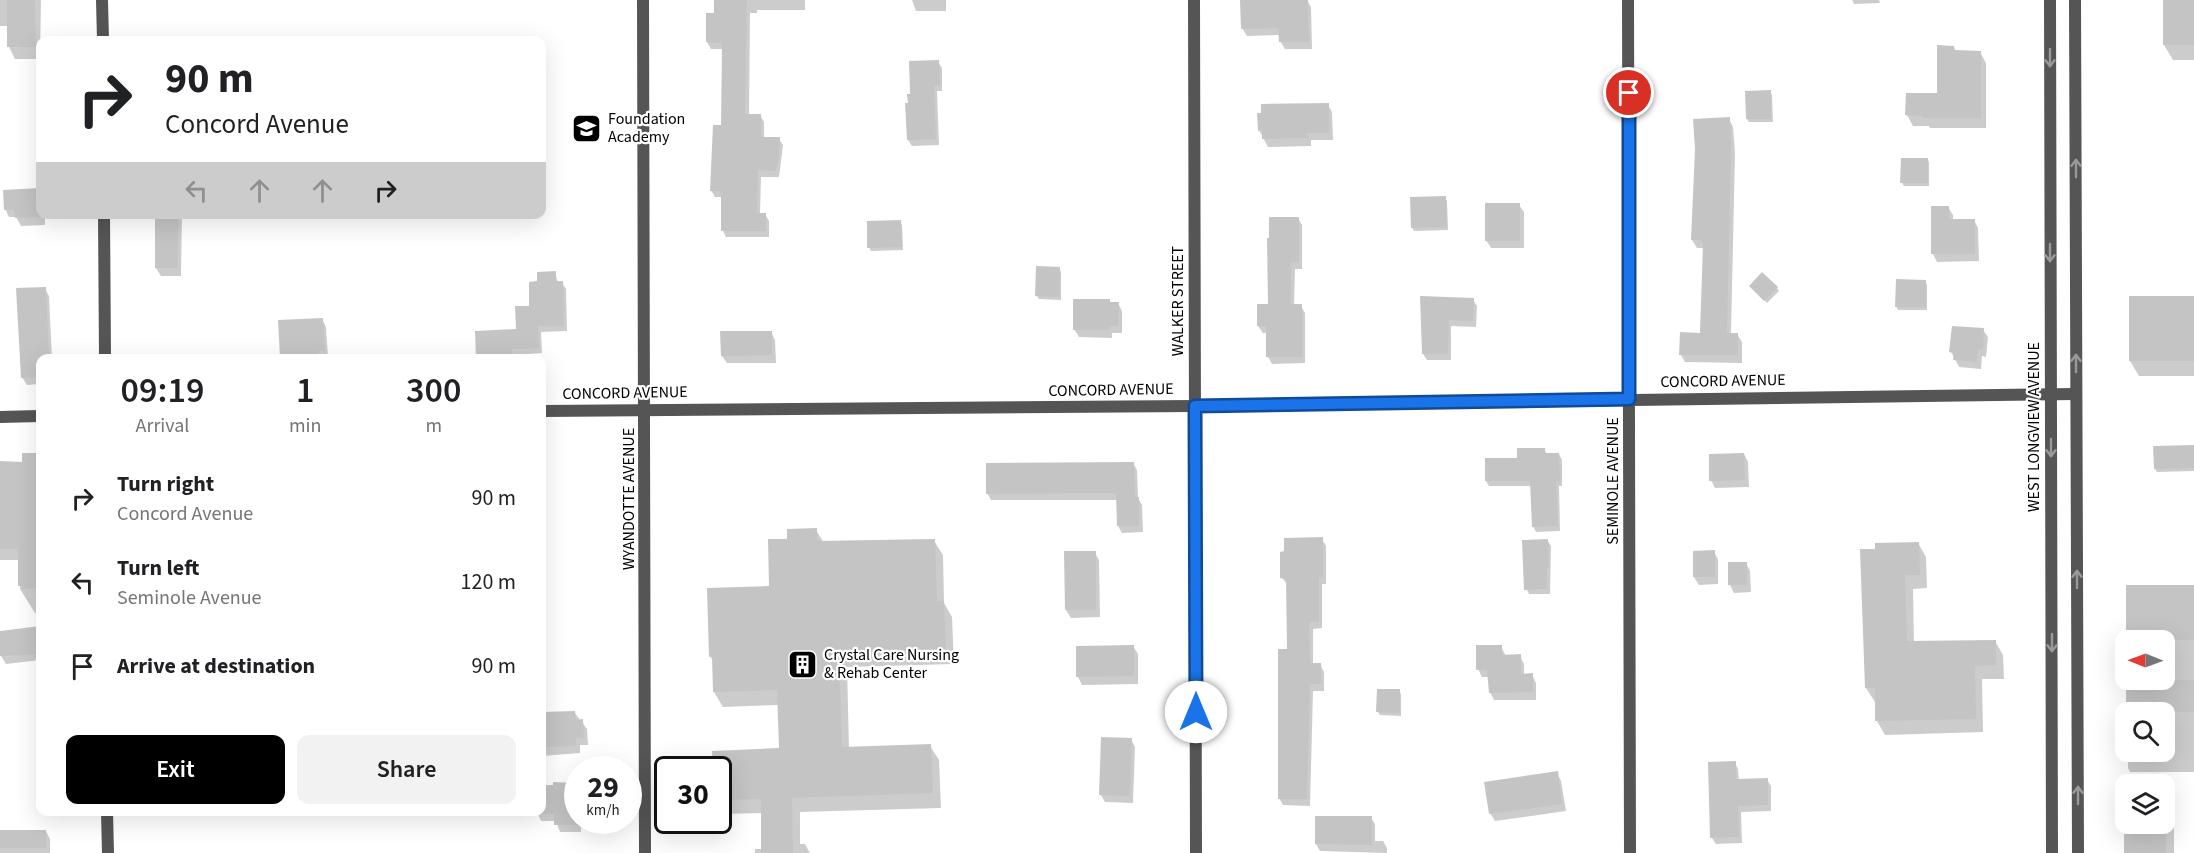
<!DOCTYPE html>
<html lang="en">
<head>
<meta charset="utf-8">
<style>
	:root { --surface:#fff; --page:#f2f2f2; --text:#202124; --muted:#757577; --accent:#000 }
	body { margin:0; font-family:"Source Sans 3",sans-serif; background:var(--page); color:var(--text); height:100vh; display:flex; flex-direction:column; font-size:22px; white-space:nowrap }
	* { box-sizing:border-box; margin:0 }
	p { font-size:20px; color:var(--muted) }
	.icon { flex:none; width:33px; height:33px; fill:none; stroke:currentColor; stroke-width:2; stroke-linecap:round; stroke-linejoin:round }
	.map { position:relative; flex:1; overflow:hidden }
	.panel { position:absolute; left:36px; top:354px; width:510px; height:462px; display:flex; flex-direction:column; background:var(--surface); border-radius:12px; box-shadow:0 6px 24px #0002 }
	.panel>* { flex:none }
	.top-card { position:absolute; left:36px; top:36px; width:510px; height:183px; border-radius:12px; box-shadow:0 6px 24px #0002; background:#fff; color:var(--text); overflow:hidden }
	.needle { width:39px; rotate:271deg }
	.controls { position:absolute; left:2115px; top:630px; display:grid; gap:12px }
	.controls a { display:grid; place-items:center; width:60px; height:60px; border-radius:12px; background:var(--surface); box-shadow:0 6px 24px #0002; font-size:30px }
	.speed { position:absolute; left:564px; top:756px; display:flex; gap:12px; font-size:30px; font-weight:700; text-align:center }
	.speed>* { display:grid; place-content:center; width:78px; height:78px; border-radius:50%; background:var(--surface); box-shadow:0 6px 24px #0002; line-height:1 }
	.speed small { font-size:15px; font-weight:400 }
	.speed .limit { border:3px solid #111; border-radius:9px; background:#fff; color:#111 }
	.pin { position:absolute; display:grid; place-items:center; width:51px; height:51px; color:#fff; margin:-26px; border:3px solid #fff; border-radius:50%; box-shadow:0 2px 6px #0007 }
	.me { position:absolute; width:66px; margin:-33px; rotate:0deg; stroke-linejoin:round; filter:drop-shadow(0 0 4px #0008) }
	.turn { display:flex; align-items:center; gap:21px; height:126px; padding:0 30px; font-size:27px }
	.turn .icon { width:78px; height:78px; stroke-width:2.5 }
	.turn b { display:block; font-size:42px; line-height:51px }
	.lanes { display:flex; align-items:center; height:57px; padding:0 30px; background:#0003; justify-content:center; gap:30px; direction:ltr }
	.lanes .off { opacity:.35 }
	.eta { display:flex; justify-content:space-evenly; align-items:center; height:102px; text-align:center }
	.eta b { font-size:36px; font-weight:600; line-height:42px }
	.button { display:flex; gap:12px; margin-top:auto; padding:12px 30px }
	.button a { flex:1; height:69px; border-radius:12px; background:var(--accent); color:#fff; font-size:24px; font-weight:600; line-height:69px; text-align:center }
	.button a+a { background:var(--page); color:var(--text) }
	ul { padding:0; list-style:none }
	li { display:flex; align-items:center; gap:18px; height:84px; padding:0 30px }
	li div { flex:1 }
	li b { display:block; font-size:22px }
	li em { font-style:normal }
	.map>svg:first-child { display:block }
</style>
</head>
<body>
<div class="map">
<svg width="2194" height="853" viewBox="0 0 2194 853">
	<rect width="100%" height="100%" fill="#fff"/>
	<g fill="#0003">
		<polygon points="0,0 41,0 40,59 15,59 9,47 9,26 0,26"/>
		<polygon points="716,0 805,0 805,10 757,10 757,13 750,13 749,115 760,115 764,122 764,139 779,139 783,145 779,177 761,177 760,214 765,214 769,221 769,237 726,237 723,231 722,197 715,197 711,190 722,127 724,49 711,49 707,42 715,15"/>
		<polygon points="912,0 946,0 946,11 916,11"/>
		<polygon points="1307,0 1311,7 1312,49 1285,49 1280,41 1280,35 1247,36 1242,28"/>
		<polygon points="1852,0 1879,0 1880,3 1854,4"/>
		<polygon points="2164,0 2194,0 2194,60 2173,60 2164,45"/>
		<polygon points="1953,47 1956,52 1980,52 1986,63 1986,128 1930,128 1929,126 1913,126 1907,115 1938,95"/>
		<polygon points="938,62 942,68 942,91 937,91 939,145 912,146 908,140 911,95"/>
		<polygon points="1770,92 1772,95 1773,122 1749,122 1747,119"/>
		<polygon points="1328,105 1332,112 1333,140 1311,140 1311,146 1268,147 1259,130"/>
		<polygon points="1729,119 1733,127 1735,153 1731,334 1737,334 1742,342 1742,363 1685,362 1681,355 1702,334 1704,248 1697,248 1692,240 1696,149"/>
		<polygon points="1928,160 1929,163 1929,186 1904,186 1902,183"/>
		<polygon points="40,189 40,214 45,214 45,225 21,226 16,217 9,217 5,209"/>
		<polygon points="1445,198 1447,201 1448,230 1414,231 1412,227"/>
		<polygon points="1519,205 1524,212 1524,248 1491,248 1486,240"/>
		<polygon points="1948,207 1953,215 1953,221 1974,220 1978,228 1979,261 1937,262 1933,254"/>
		<polygon points="156,214 182,214 181,276 161,276 156,268"/>
		<polygon points="1298,218 1302,225 1302,269 1295,269 1294,306 1301,306 1305,313 1305,363 1272,364 1268,357 1268,333 1263,333 1258,326 1270,306 1271,240"/>
		<polygon points="900,222 902,225 903,250 871,251 869,247"/>
		<polygon points="1059,268 1061,272 1061,300 1039,299 1037,296"/>
		<polygon points="555,273 558,283 562,283 566,289 567,331 541,332 542,353 514,355 515,358 478,358 476,332 517,330 531,307 539,283"/>
		<polygon points="1925,281 1927,285 1927,310 1898,310 1896,306"/>
		<polygon points="1777,288 1779,291 1767,303 1754,289"/>
		<polygon points="45,289 49,296 52,358 40,358 40,384 27,385 22,377"/>
		<polygon points="1421,298 1473,300 1477,306 1476,327 1451,326 1451,360 1427,360 1423,354"/>
		<polygon points="2194,298 2194,376 2139,376 2130,361"/>
		<polygon points="1111,303 1118,303 1122,311 1122,333 1112,333 1112,338 1079,337 1074,329"/>
		<polygon points="322,319 326,327 328,358 282,358 279,321"/>
		<polygon points="1983,330 1988,337 1986,357 1982,356 1981,369 1959,367 1951,352"/>
		<polygon points="771,332 775,340 776,363 727,363 722,356"/>
		<polygon points="2194,447 2194,471 2157,472 2155,469"/>
		<polygon points="1544,449 1547,454 1559,454 1562,460 1562,486 1559,486 1560,531 1536,532 1533,526 1532,486 1489,486 1486,481 1519,459"/>
		<polygon points="1744,454 1748,462 1749,487 1715,488 1711,480"/>
		<polygon points="24,455 40,455 40,613 35,613 20,589 19,560 0,560 0,463 24,464"/>
		<polygon points="1133,463 1137,470 1138,498 1142,505 1143,532 1122,533 1118,526 1118,500 991,500 987,493"/>
		<polygon points="816,530 824,543 934,541 943,555 944,603 952,617 954,664 847,667 849,748 930,746 939,760 941,808 800,812 800,844 805,844 810,853 755,853 755,849 762,849 762,813 724,814 718,805 718,770 780,750 779,705 723,707 714,692 713,661 710,656 771,587 789,540"/>
		<polygon points="1322,539 1326,546 1326,584 1322,584 1322,628 1313,629 1313,664 1320,664 1324,672 1324,691 1313,691 1310,806 1283,805 1279,798 1288,650 1288,585 1282,578"/>
		<polygon points="1547,540 1551,546 1550,594 1529,594 1526,588"/>
		<polygon points="1918,543 1926,557 1927,588 1913,589 1914,643 1995,641 2003,655 2004,679 1982,679 1983,732 1885,735 1877,721 1877,702 1875,702 1866,688 1877,550"/>
		<polygon points="1714,552 1718,559 1718,584 1699,585 1694,577"/>
		<polygon points="1066,553 1095,553 1099,560 1100,617 1071,618 1066,610"/>
		<polygon points="1746,563 1750,571 1751,592 1734,593 1730,585"/>
		<polygon points="2127,586 2194,586 2194,772 2130,772 2128,768 2128,752 2164,752 2164,712 2128,712 2127,680 2164,680 2164,640 2127,640"/>
		<polygon points="40,628 40,660 6,664 1,656 0,633"/>
		<polygon points="1133,646 1138,654 1138,684 1082,685 1078,677"/>
		<polygon points="1501,647 1506,656 1520,656 1524,664 1524,675 1532,675 1536,683 1536,700 1494,700 1490,692 1489,677 1482,677 1478,669"/>
		<polygon points="1399,691 1401,694 1401,716 1380,715 1378,712"/>
		<polygon points="574,712 587,729 588,745 580,745 580,753 542,756 542,714"/>
		<polygon points="1131,739 1135,747 1133,803 1105,802 1101,795"/>
		<polygon points="1735,763 1738,769 1739,781 1767,780 1771,786 1771,811 1741,812 1742,843 1716,844 1712,838"/>
		<polygon points="1557,773 1561,781 1566,811 1495,821 1490,813"/>
		<polygon points="542,787 555,787 578,820 581,820 581,832 560,832 556,821 541,821 537,812 542,812"/>
		<polygon points="2165,811 2174,826 2174,853 2126,853 2126,824 2164,824"/>
		<polygon points="1371,818 1375,824 1375,841 1383,841 1387,848 1387,853 1320,851 1316,844"/>
		<polygon points="46,831 50,839 50,853 0,853 0,832"/>
	</g>
	<g fill="#c4c4c4">
		<polygon points="7,0 35,0 36,47 7,47"/>
		<polygon points="714,0 747,0 745,114 761,114 761,137 780,137 779,155 776,171 758,170 757,213 766,213 766,231 721,231 721,191 710,191 713,125 721,125 722,43 706,42 706,13 714,13"/>
		<polygon points="1240,0 1308,0 1309,42 1279,42 1278,28 1241,29"/>
		<rect x="2163" y="0" width="31" height="45"/>
		<polygon points="1937,45 1954,46 1955,50 1981,51 1981,118 1922,118 1922,116 1905,115 1906,93 1937,93"/>
		<polygon points="939,60 940,85 934,86 936,139 907,140 905,103 908,103 907,94 910,94 909,61"/>
		<polygon points="1771,90 1771,119 1746,119 1745,91"/>
		<polygon points="1329,103 1329,133 1307,133 1308,138 1262,139 1262,130 1258,131 1257,113 1261,113 1261,104"/>
		<polygon points="1730,117 1731,145 1727,333 1738,333 1738,355 1679,355 1680,332 1700,333 1703,244 1701,240 1691,240 1695,149 1693,119"/>
		<polygon points="1901,158 1928,158 1928,183 1900,183"/>
		<polygon points="40,188 40,217 15,218 14,209 4,210 3,190"/>
		<polygon points="1446,196 1447,227 1411,228 1410,197"/>
		<rect x="1485" y="203" width="35" height="38"/>
		<polygon points="1931,206 1949,206 1949,219 1975,219 1975,254 1931,254"/>
		<rect x="155" y="214" width="23" height="54"/>
		<polygon points="1269,217 1299,217 1299,262 1291,262 1291,304 1302,304 1302,357 1266,357 1266,326 1257,326 1257,304 1268,304 1267,238 1269,238"/>
		<polygon points="901,220 902,247 867,248 867,221"/>
		<polygon points="1036,266 1060,267 1059,297 1035,296"/>
		<polygon points="556,271 556,281 563,281 564,326 538,326 539,348 512,349 512,357 476,358 475,331 516,329 515,306 529,306 529,282 537,281 537,272"/>
		<polygon points="1762,272 1778,287 1764,301 1749,286"/>
		<polygon points="1896,279 1926,280 1926,307 1895,307"/>
		<polygon points="46,287 49,358 40,358 40,377 21,378 16,288"/>
		<polygon points="1420,296 1474,298 1473,321 1449,320 1448,354 1422,354"/>
		<rect x="2129" y="296" width="65" height="65"/>
		<polygon points="1073,299 1110,299 1110,302 1119,302 1118,326 1109,326 1109,330 1073,330"/>
		<polygon points="323,318 325,351 319,351 319,357 280,358 278,320"/>
		<polygon points="1952,326 1984,328 1983,350 1978,349 1977,362 1953,360 1954,353 1949,352"/>
		<polygon points="720,331 772,331 772,355 721,356"/>
		<polygon points="2194,445 2194,468 2154,469 2153,446"/>
		<polygon points="1517,448 1545,448 1545,453 1559,453 1560,481 1556,481 1558,526 1532,527 1530,481 1485,481 1485,458 1517,458"/>
		<polygon points="22,453 40,453 40,588 22,589 22,586 18,586 18,549 0,549 0,461 22,462"/>
		<polygon points="1744,453 1745,480 1709,481 1709,454"/>
		<polygon points="1134,462 1135,497 1139,497 1139,526 1117,526 1116,493 986,494 986,463"/>
		<polygon points="817,528 817,541 935,539 937,601 944,601 946,649 839,652 842,747 931,744 933,793 792,798 793,853 761,853 761,799 718,800 718,770 713,770 712,751 779,748 777,690 713,692 712,656 709,657 707,588 769,586 768,539 787,539 787,529"/>
		<polygon points="1323,537 1323,578 1319,578 1319,622 1309,622 1310,663 1321,663 1321,684 1310,684 1307,799 1278,799 1278,649 1287,649 1286,579 1280,578 1280,552 1284,551 1284,538"/>
		<polygon points="1548,539 1549,568 1547,568 1547,589 1524,590 1522,540"/>
		<polygon points="1919,542 1920,575 1905,575 1907,641 1996,640 1996,665 1975,666 1976,719 1875,721 1875,688 1865,688 1860,549 1875,549 1875,543"/>
		<polygon points="1715,550 1715,577 1693,577 1693,551"/>
		<polygon points="1064,551 1096,551 1096,610 1065,610"/>
		<rect x="1728" y="562" width="19" height="23"/>
		<rect x="2126" y="585" width="68" height="55"/>
		<polygon points="40,626 40,654 0,656 0,631"/>
		<polygon points="1134,645 1134,676 1076,677 1076,646"/>
		<polygon points="1476,645 1502,645 1502,655 1521,654 1521,674 1533,673 1533,692 1489,693 1487,670 1476,670"/>
		<rect x="2126" y="680" width="68" height="32"/>
		<polygon points="1377,689 1400,689 1400,713 1376,712"/>
		<polygon points="575,711 576,720 583,719 584,738 576,738 576,746 542,747 542,712"/>
		<polygon points="1101,737 1132,738 1130,796 1099,795"/>
		<polygon points="1736,761 1736,779 1768,778 1768,805 1738,806 1739,837 1710,838 1708,762"/>
		<polygon points="1558,771 1562,804 1489,814 1484,782"/>
		<polygon points="553,782 578,783 578,825 554,825 554,814 542,814 542,785 553,785"/>
		<polygon points="1315,816 1372,816 1372,845 1315,844"/>
		<rect x="2124" y="824" width="42" height="29"/>
		<rect x="0" y="830" width="46" height="18"/>
	</g>
	<g fill="none" stroke-linecap="round" stroke-linejoin="round">
		<g stroke="#555" stroke-width="12">
			<polyline points="102,0 103,40"/>
			<polyline points="643,0 645,853"/>
			<polyline points="1194,0 1196,853"/>
			<polyline points="1628,0 1630,853"/>
			<polyline points="104,214 105,358"/>
			<polyline points="542,411 1195,406 2076,394"/>
			<polyline points="0,417 40,416"/>
			<polyline points="107,812 108,853"/>
		</g>
		<g stroke="#555" stroke-width="12">
			<polyline points="2050,0 2052,853"/>
			<polyline points="2075,0 2078,853"/>
		</g>
	</g>
	<defs><path id="oneway-shaft" d="M-6 0H5M1.5-3L5.5 0L1.5 3" fill="none" stroke-width="1.6" stroke-linecap="round" stroke-linejoin="round" transform="scale(1.5)"/></defs>
	<g stroke="#999">
		<use href="#oneway-shaft" transform="translate(2050 58) rotate(90)"/>
		<use href="#oneway-shaft" transform="translate(2076 168) rotate(-90)"/>
		<use href="#oneway-shaft" transform="translate(2050 253) rotate(90)"/>
		<use href="#oneway-shaft" transform="translate(2076 363) rotate(-90)"/>
		<use href="#oneway-shaft" transform="translate(2051 448) rotate(90)"/>
		<use href="#oneway-shaft" transform="translate(2077 579) rotate(-90)"/>
		<use href="#oneway-shaft" transform="translate(2052 643) rotate(90)"/>
		<use href="#oneway-shaft" transform="translate(2078 795) rotate(-90)"/>
	</g>
	<g fill="none" stroke-linecap="round" stroke-linejoin="round">
		<defs>
			<polyline id="route" points="1196,712 1195,406 1629,399 1629,93"/>
		</defs>
		<use href="#route" stroke="#114b97" stroke-width="15"/>
		<use href="#route" stroke="#1a73e8" stroke-width="10"/>
	</g>
	<defs>
		<symbol id="school-square" viewBox="-11 -11 22 22"><rect x="-9" y="-9" width="18" height="18" rx="4" fill="#000" stroke="#fff"/><path d="M0-5L7-2L0 1L-7-2ZM-4 1L0 2.5L4 1V4Q0 6-4 4Z" fill="#fff"/></symbol>
		<symbol id="building-square" viewBox="-11 -11 22 22"><rect x="-9" y="-9" width="18" height="18" rx="4" fill="#000" stroke="#fff"/><path d="M-4-6H4V6H1V3H-1V6H-4ZM-2.5-4.3h1.7v1.8h-1.7ZM.8-4.3h1.7v1.8H.8ZM-2.5-1h1.7V.8h-1.7ZM.8-1h1.7V.8H.8Z" fill="#fff"/></symbol>
	</defs>
	<g fill-rule="evenodd">
		<use href="#school-square" x="570" y="112" width="33" height="33"/>
		<use href="#building-square" x="786" y="648" width="33" height="33"/>
	</g>
	<g text-anchor="middle" dominant-baseline="central" stroke-width="4.5" stroke-linejoin="round" paint-order="stroke">
		<g font-size="16" fill="#000" stroke="#fff" text-anchor="start">
			<text x="608" y="119">Foundation<tspan x="608" dy="18">Academy</tspan></text>
			<text x="824" y="655">Crystal Care Nursing<tspan x="824" dy="18">&amp; Rehab Center</tspan></text>
		</g>
		<g font-size="16" fill="#000" stroke="#fff">
			<text transform="translate(1178 301) rotate(-90)">WALKER STREET</text>
			<text transform="translate(1723 381) rotate(-1)">CONCORD AVENUE</text>
			<text transform="translate(1111 390) rotate(-1)">CONCORD AVENUE</text>
			<text transform="translate(625 393) rotate(-1)">CONCORD AVENUE</text>
			<text transform="translate(2034 427) rotate(-90)">WEST LONGVIEW AVENUE</text>
			<text transform="translate(1613 481) rotate(-90)">SEMINOLE AVENUE</text>
			<text transform="translate(629 499) rotate(-90)">WYANDOTTE AVENUE</text>
		</g>
	</g>
</svg>
<div class="controls">
<a><svg class="needle" viewBox="-14 -14 28 28"><path d="M0-13l5 13h-10z" fill="#e53935"/><path d="M0 13l5-13h-10z" fill="#757577"/></svg></a>
<a><svg class="icon" aria-label="search" viewBox="0 0 24 24"><circle cx="10" cy="10" r="6"/><path d="M15 15l6 6"/></svg></a>
<a><svg class="icon" aria-label="layers" viewBox="0 0 24 24"><path d="M12 4l9 5-9 5-9-5zM3 14l9 5 9-5"/></svg></a>
</div>
<div class="speed"><div>29<small>km/h</small></div><div class="limit">30</div></div>
<div class="pin" style="left:1629px;top:93px;background:#d93025"><svg class="icon" aria-label="arrive" viewBox="0 0 24 24"><path d="M6 21V4h12l-3 4 3 4H6"/></svg></div>
<svg class="me" style="left:1196px;top:712px" viewBox="-20 -20 40 40"><circle r="19" fill="#fff"/><path d="M0-13L10 11 0 6-10 11z" fill="#1a73e8"/></svg>
<div class="top-card">
<div class="turn"><svg class="icon" aria-label="right" viewBox="0 0 24 24"><path d="M7 20v-9h11M14 6l5 5-5 5"/></svg><div><b>90 m</b>Concord Avenue</div></div>
<div class="lanes"><svg class="icon off" aria-label="left" viewBox="0 0 24 24"><path d="M17 20v-9H6M10 6l-5 5 5 5"/></svg><svg class="icon off" aria-label="ahead" viewBox="0 0 24 24"><path d="M12 20V5M6 11l6-6 6 6"/></svg><svg class="icon off" aria-label="ahead" viewBox="0 0 24 24"><path d="M12 20V5M6 11l6-6 6 6"/></svg><svg class="icon" aria-label="right" viewBox="0 0 24 24"><path d="M7 20v-9h11M14 6l5 5-5 5"/></svg></div>
</div>
<section class="panel">
<div class="eta">
<div><b>09:19</b><p>Arrival</p></div>
<div><b>1</b><p>min</p></div>
<div><b>300</b><p>m</p></div>
</div>
<ul>
<li><svg class="icon" aria-label="right" viewBox="0 0 24 24"><path d="M7 20v-9h11M14 6l5 5-5 5"/></svg><div><b>Turn right</b><p>Concord Avenue</p></div><em>90 m</em></li>
<li><svg class="icon" aria-label="left" viewBox="0 0 24 24"><path d="M17 20v-9H6M10 6l-5 5 5 5"/></svg><div><b>Turn left</b><p>Seminole Avenue</p></div><em>120 m</em></li>
<li><svg class="icon" aria-label="arrive" viewBox="0 0 24 24"><path d="M6 21V4h12l-3 4 3 4H6"/></svg><div><b>Arrive at destination</b></div><em>90 m</em></li>
</ul>
<div class="button"><a>Exit</a><a>Share</a></div>
</section>
</div>
</body>
</html>
